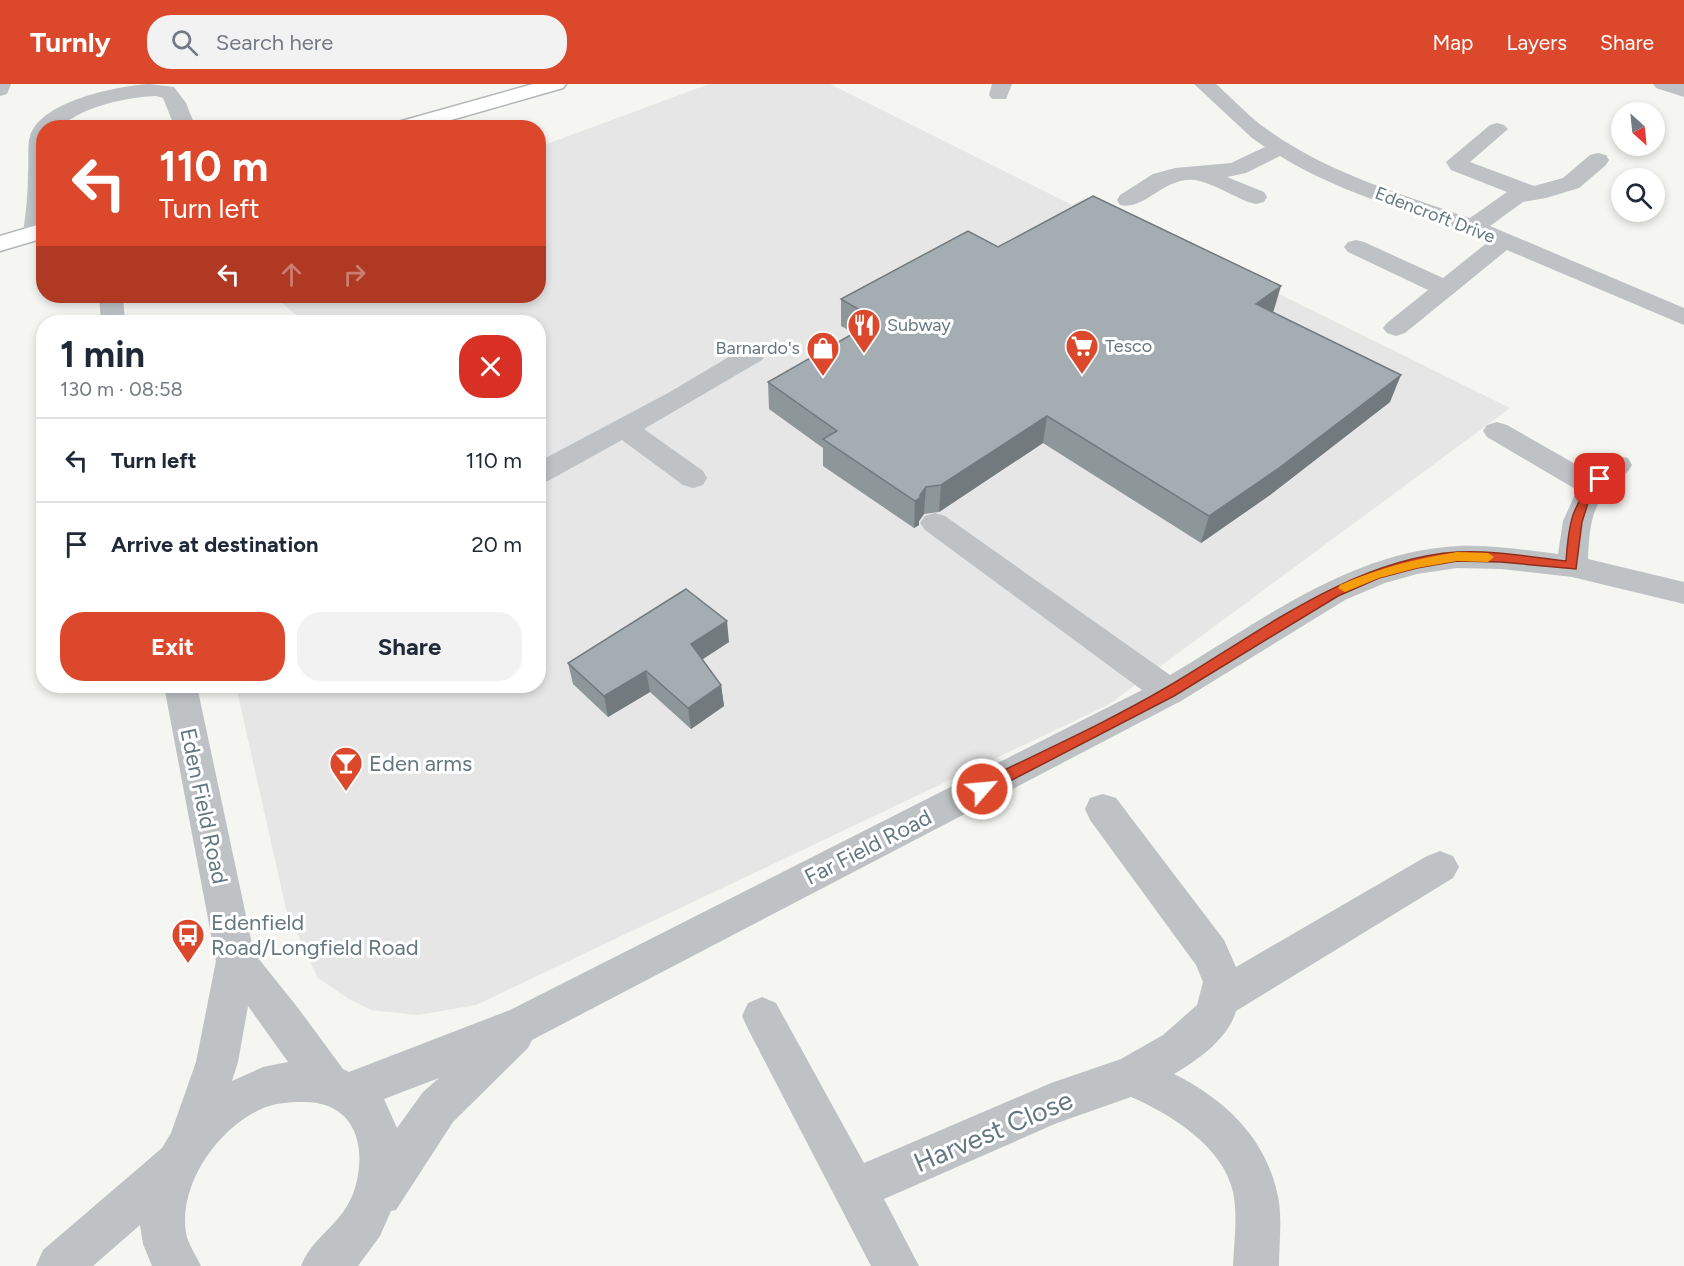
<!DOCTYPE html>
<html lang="en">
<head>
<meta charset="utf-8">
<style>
	:root { --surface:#fff; --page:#f2f2f3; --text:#1f2937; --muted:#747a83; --line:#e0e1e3; --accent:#db482b }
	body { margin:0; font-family:Figtree,sans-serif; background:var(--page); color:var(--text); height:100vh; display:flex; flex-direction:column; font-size:22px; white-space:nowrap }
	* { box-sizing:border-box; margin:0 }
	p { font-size:20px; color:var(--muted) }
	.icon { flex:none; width:33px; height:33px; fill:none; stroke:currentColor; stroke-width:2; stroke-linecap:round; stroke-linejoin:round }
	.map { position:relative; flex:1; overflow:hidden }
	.drawer { position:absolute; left:36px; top:231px; width:510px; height:378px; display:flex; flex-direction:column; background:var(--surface); border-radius:24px; box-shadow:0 3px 9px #0003 }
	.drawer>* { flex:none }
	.guide { position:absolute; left:36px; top:36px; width:510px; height:183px; border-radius:24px; box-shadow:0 3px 9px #0003; background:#db482b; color:#fff; overflow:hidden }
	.needle { width:39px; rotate:153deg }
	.fabs { position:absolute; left:1611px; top:18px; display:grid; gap:12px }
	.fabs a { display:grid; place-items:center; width:54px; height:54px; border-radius:50%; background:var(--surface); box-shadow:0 3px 9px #0003; font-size:30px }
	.pin { position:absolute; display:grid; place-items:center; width:51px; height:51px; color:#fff; margin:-26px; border-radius:12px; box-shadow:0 3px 9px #0006 }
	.me { position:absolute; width:66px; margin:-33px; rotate:63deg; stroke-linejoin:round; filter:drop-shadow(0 0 4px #0008) }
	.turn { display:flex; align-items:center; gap:21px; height:126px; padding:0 24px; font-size:27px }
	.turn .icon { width:78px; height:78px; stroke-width:2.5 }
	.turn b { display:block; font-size:42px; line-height:51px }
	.lanes { display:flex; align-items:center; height:57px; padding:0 24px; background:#0003; justify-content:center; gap:30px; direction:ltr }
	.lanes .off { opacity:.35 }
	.round { display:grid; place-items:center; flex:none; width:63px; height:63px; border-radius:24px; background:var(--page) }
	.overview { display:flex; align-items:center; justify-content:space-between; height:102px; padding:0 24px }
	h1 { font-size:36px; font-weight:700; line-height:45px }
	.cta { display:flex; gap:12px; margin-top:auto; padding:12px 24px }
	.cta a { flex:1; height:69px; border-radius:24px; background:var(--accent); color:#fff; font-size:24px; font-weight:700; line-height:69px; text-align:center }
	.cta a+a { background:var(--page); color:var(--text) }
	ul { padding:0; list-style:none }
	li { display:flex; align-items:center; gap:18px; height:84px; padding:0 24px; border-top:2px solid var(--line) }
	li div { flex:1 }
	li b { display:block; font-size:22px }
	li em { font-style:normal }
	header { display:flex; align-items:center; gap:36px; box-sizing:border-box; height:84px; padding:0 30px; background:var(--accent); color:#fff }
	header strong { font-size:28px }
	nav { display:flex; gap:33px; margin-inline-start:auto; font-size:21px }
	.search { width:420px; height:54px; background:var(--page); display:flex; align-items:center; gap:15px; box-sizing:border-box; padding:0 21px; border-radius:24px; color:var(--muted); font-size:22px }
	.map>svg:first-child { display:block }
</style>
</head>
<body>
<header>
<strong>Turnly</strong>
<div class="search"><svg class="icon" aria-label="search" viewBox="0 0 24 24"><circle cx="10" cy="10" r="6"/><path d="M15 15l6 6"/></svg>Search here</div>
<nav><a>Map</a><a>Layers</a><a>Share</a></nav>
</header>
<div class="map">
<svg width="1684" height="1182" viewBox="0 0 1684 1182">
	<rect width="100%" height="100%" fill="#f5f5f1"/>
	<polygon fill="#e5e6e5" points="709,0 830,0 1072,121 1085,114 1510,324 1108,621 476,921 418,931 371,926 349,915 318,894 286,825 236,602 538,602 538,238 304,238 274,212 538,212 539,63"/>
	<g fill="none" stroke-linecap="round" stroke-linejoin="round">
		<defs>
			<g id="major">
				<polygon points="533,0 566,0 563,4 423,44 388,44 391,40"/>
				<polygon points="44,139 44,154 0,167 0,152"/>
			</g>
		</defs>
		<use href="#major" stroke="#b1b6b9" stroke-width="3"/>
		<g fill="#bec2c5" fill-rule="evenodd">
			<polygon points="0,0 11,0 7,10 0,12"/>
			<path d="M149 0 174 3 186 19 196 44H175L163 14 156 12C134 13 112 17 91 25 74 31 61 44 44 44V154L35 156 27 154 23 149C26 129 28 109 28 89 29 77 27 62 30 52 41 17 117 2 149 0Z"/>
			<polygon points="992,0 1012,0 1006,15 992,15 989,11"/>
			<path d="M1194 0H1216C1233 15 1249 33 1268 46 1328 89 1401 110 1470 134L1507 108 1451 86 1446 78 1490 41 1497 39 1504 41 1508 45 1470 78 1534 102 1563 94 1590 71 1598 69 1606 71 1609 76 1606 81 1579 104 1546 114 1523 118 1490 142 1684 224V241L1507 166 1405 249 1396 252 1387 249 1383 244 1387 239 1428 206 1348 168 1344 163 1348 158 1356 156 1364 158 1443 194 1488 158C1419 128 1344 112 1280 72L1246 89 1227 93 1264 108 1267 113 1264 118 1256 120 1248 118C1234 112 1209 98 1195 96 1163 93 1145 127 1120 121L1117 116 1120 111 1153 90 1175 84 1231 79 1265 63 1252 54Z"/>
			<polygon points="1653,0 1684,0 1684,13 1656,4"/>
			<polygon points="99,212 123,212 125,238 101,238"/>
			<polygon points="753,262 762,264 766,270 762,276 644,345 703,387 707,394 703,401 693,404 683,401 622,356 548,397 538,399 538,378 668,309 744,264"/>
			<path d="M1497 338 1507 341 1591 389C1603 377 1611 370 1628 374L1632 381C1626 392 1615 399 1606 408 1590 426 1589 452 1588 475L1684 498V520L1572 493 1501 485 1457 484 1417 490 1385 499 1345 516 1181 617 532 956 528 964 453 1038 396 1126 391 1127 380 1152 358 1182H301C315 1147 348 1140 357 1096 366 1054 350 1017 302 1018 291 1018 277 1019 266 1023 220 1041 178 1099 186 1149 188 1160 196 1171 201 1182H152L143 1160 140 1141 93 1182H36L43 1166 162 1064 171 1049 196 978 216 877 164 602H197L254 869 298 924 343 985 349 988 510 926 1142 606 925 446 920 439 925 432 935 429 945 432 1170 591C1258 539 1351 467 1458 462 1491 461 1525 466 1558 470L1563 437 1577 406 1487 353 1483 347 1487 341ZM248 922 288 978 263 983 232 997 238 978ZM439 994 423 1008 397 1044 384 1015Z"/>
			<path d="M1103 710 1116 714 1224 856 1236 883 1427 772 1440 767 1453 772 1459 783 1453 794 1236 927C1228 955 1198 976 1174 990 1224 1015 1264 1052 1277 1108 1283 1131 1279 1158 1279 1182H1233C1234 1158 1238 1132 1233 1108 1223 1062 1170 1030 1131 1013L1057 1039 884 1115 919 1182H871L748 945 742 932 748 919 762 913 776 919 864 1079 1051 999 1121 975 1163 951 1197 921 1203 898 1196 881 1090 736 1085 725 1090 714Z"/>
		</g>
		<use href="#major" fill="#fff" fill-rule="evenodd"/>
	</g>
	<g fill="#8d9699">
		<polygon points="998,163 1273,228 1390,318 1270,411 1201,459 1043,359 939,428 924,430 919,437 919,441 914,444 823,382 823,364 769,325 768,298 854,249 841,242 841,215"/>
		<polygon points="729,558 702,575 721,601 724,622 691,645 650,608 608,633 573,600 568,579"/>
	</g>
	<g fill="#737a7d">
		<polygon points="1281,202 1273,229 1256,220"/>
		<polygon points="1401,291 1390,318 1270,411 1201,459 1209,432"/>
		<polygon points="1047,332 1043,359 939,428 941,401"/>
		<polygon points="926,403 924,430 919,437 919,441 914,444 915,417"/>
		<polygon points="727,537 729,558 694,581 691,560"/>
		<polygon points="646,587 650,608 608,633 604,612"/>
		<polygon points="721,601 724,622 691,645 688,624"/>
	</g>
	<g fill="#a4aeb2" stroke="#737a7d" stroke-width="1.5">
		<polygon points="1093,112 1281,202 1256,220 1401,291 1279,384 1209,432 1047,332 941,401 926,403 920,411 920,414 915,417 823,355 837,347 768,298 877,236 841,215 968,147 998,163"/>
		<polygon points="686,505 727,537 691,560 721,601 688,624 646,587 604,612 568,579"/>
	</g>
	<path fill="#db482b" stroke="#8e2f1c" stroke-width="1.5" d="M1600 391 1606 395 1588 419 1582 438 1576 485 1501 478 1457 477 1417 484 1379 494 1338 512 1174 612 987 709H976L974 705 976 700C1040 668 1106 639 1167 603 1256 551 1351 475 1457 468 1493 466 1530 473 1566 477 1569 437 1571 425 1596 392Z"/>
	<path fill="#f59e0b" d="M1457 468 1488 469 1494 473 1488 478 1457 477 1417 484 1379 494 1345 508 1338 504 1340 501C1378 484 1416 475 1457 468Z"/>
	<defs>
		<symbol id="restaurant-pin" viewBox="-11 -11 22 30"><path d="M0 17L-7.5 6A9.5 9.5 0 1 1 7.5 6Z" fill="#db482b" stroke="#fff"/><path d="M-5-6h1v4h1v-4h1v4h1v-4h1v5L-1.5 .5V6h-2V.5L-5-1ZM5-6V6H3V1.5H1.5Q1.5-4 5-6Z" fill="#fff"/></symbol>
		<symbol id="supermarket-pin" viewBox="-11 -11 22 30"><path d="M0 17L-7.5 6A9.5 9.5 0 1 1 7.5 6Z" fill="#db482b" stroke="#fff"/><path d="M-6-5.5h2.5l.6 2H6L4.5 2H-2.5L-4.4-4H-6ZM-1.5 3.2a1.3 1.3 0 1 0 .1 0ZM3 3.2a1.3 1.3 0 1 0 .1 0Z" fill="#fff"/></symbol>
		<symbol id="shop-pin" viewBox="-11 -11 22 30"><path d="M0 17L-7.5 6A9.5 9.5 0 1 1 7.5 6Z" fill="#db482b" stroke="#fff"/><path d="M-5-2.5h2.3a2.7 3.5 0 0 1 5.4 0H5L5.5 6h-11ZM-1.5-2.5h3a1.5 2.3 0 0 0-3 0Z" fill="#fff"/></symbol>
		<symbol id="bar-pin" viewBox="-11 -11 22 30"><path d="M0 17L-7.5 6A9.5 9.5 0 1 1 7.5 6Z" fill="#db482b" stroke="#fff"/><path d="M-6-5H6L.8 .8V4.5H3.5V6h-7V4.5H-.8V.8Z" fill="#fff"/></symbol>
		<symbol id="bus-pin" viewBox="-11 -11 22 30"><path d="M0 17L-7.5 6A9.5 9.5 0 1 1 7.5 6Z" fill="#db482b" stroke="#fff"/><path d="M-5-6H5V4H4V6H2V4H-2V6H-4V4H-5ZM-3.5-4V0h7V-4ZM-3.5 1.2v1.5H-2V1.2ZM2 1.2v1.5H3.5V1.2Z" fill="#fff"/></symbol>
	</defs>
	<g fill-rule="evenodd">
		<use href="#restaurant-pin" x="845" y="222" width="38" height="52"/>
		<use href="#supermarket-pin" x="1063" y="243" width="38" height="52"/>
		<use href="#shop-pin" x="804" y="245" width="38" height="52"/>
		<use href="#bar-pin" x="327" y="660" width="38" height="52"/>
		<use href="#bus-pin" x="169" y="832" width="38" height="52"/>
	</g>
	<g text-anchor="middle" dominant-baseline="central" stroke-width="6" stroke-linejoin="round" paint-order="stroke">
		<g font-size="18" fill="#657781" stroke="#fff">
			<text transform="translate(1435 131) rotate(21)">Edencroft Drive</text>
		</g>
		<g font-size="18" fill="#657781" stroke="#fff" text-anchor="start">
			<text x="887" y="241">Subway</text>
			<text x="1105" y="262">Tesco</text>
			<text x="800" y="264" text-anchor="end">Barnardo's</text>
		</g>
		<g font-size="22" fill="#657781" stroke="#fff" text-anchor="start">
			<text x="369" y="679">Eden arms</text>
			<text x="211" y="838">Edenfield<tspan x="211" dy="25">Road/Longfield Road</tspan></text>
		</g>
		<g font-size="22" fill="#657781" stroke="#fff">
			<text transform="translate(204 722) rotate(78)">Eden Field Road</text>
			<text transform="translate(868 763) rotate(-27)">Far Field Road</text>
		</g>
		<g font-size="27" fill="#657781" stroke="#fff">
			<text transform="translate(993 1047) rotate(-23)">Harvest Close</text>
		</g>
	</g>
</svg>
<div class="fabs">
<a><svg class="needle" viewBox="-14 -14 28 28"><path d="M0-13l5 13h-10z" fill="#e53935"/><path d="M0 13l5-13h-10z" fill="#747a83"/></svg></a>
<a><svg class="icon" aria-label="search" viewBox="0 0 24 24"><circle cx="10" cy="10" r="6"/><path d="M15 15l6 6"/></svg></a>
</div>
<div class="pin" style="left:1600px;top:395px;background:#d93025"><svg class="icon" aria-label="arrive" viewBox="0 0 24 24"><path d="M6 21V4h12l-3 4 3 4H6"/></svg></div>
<svg class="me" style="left:982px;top:705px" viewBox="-20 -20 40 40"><circle r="17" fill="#db482b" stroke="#fff" stroke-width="3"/><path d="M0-11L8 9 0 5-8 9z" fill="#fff"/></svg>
<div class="guide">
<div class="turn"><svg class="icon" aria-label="left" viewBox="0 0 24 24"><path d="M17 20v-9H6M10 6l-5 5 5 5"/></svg><div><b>110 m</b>Turn left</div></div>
<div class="lanes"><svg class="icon" aria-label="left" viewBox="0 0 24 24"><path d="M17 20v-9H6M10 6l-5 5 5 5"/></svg><svg class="icon off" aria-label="ahead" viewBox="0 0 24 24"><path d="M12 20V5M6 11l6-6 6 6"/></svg><svg class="icon off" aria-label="right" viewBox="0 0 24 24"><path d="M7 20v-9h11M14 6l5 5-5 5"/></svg></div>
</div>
<section class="drawer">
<div class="overview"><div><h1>1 min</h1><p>130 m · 08:58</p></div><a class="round" style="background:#d93025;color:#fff"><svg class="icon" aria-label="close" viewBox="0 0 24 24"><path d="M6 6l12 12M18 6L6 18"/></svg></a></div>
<ul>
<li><svg class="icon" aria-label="left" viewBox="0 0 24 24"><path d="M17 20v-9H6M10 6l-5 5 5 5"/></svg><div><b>Turn left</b></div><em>110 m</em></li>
<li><svg class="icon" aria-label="arrive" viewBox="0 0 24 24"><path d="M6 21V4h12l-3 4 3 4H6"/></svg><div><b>Arrive at destination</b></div><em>20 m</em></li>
</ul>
<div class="cta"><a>Exit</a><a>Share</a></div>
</section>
</div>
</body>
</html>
